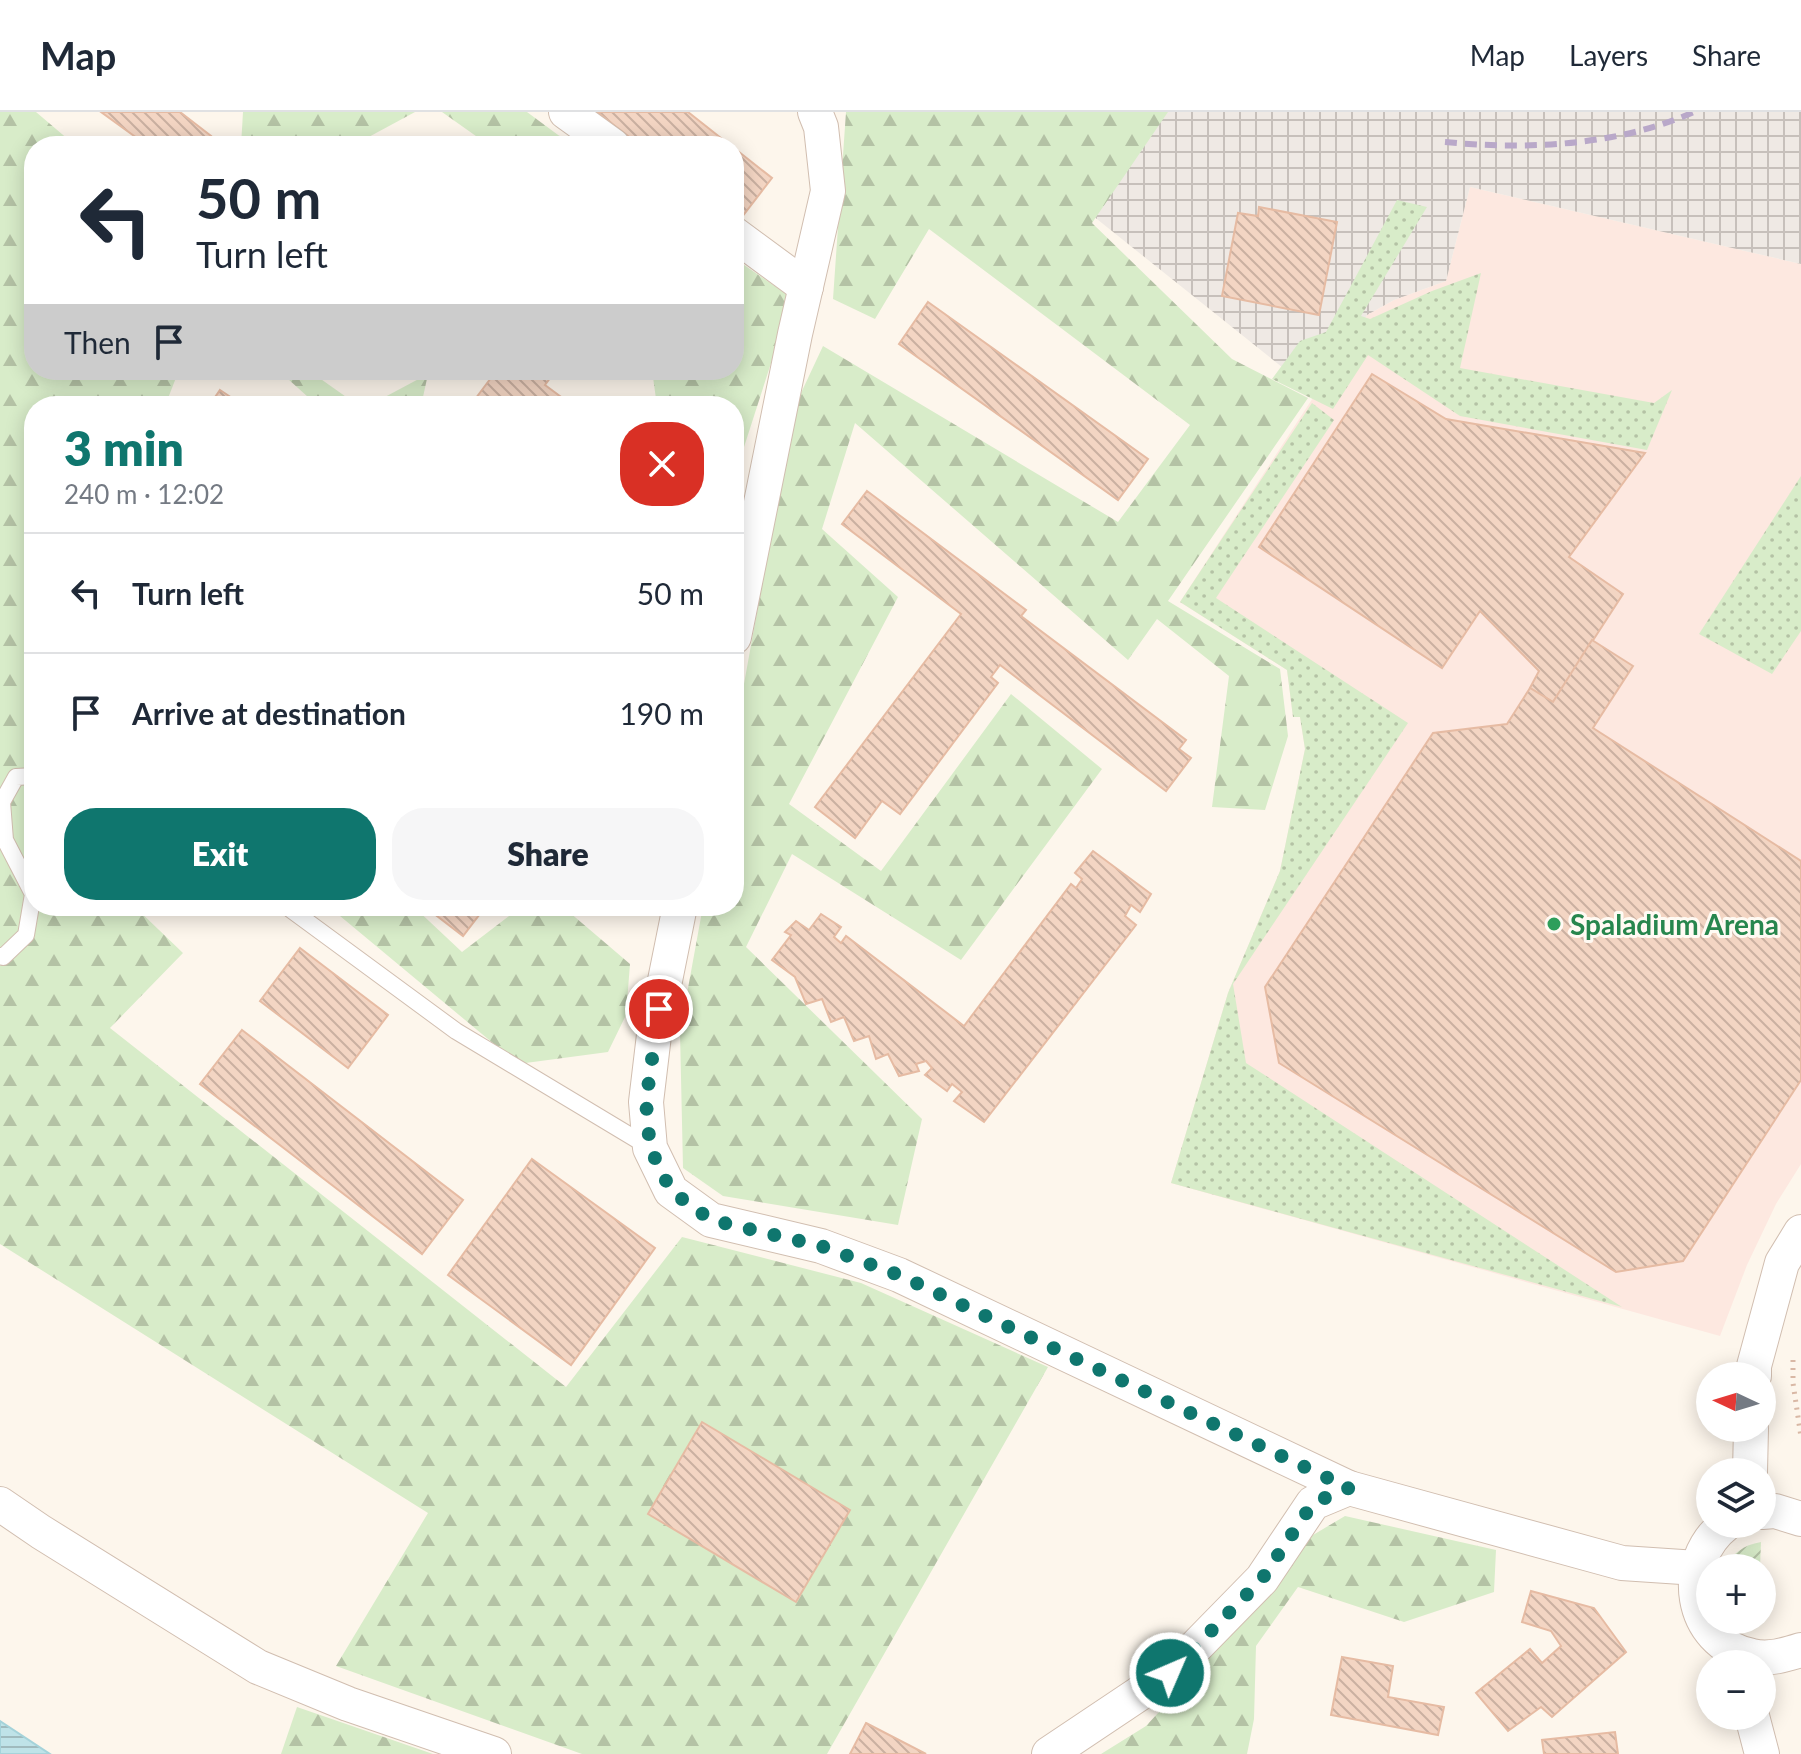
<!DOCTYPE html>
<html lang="en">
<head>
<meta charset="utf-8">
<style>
	:root { --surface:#fff; --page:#f6f6f7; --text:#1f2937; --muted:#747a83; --line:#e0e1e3; --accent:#0f766e }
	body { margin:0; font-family:Lato,sans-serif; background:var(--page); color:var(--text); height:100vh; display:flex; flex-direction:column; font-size:30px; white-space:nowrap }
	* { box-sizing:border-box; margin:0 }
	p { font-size:26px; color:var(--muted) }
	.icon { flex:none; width:44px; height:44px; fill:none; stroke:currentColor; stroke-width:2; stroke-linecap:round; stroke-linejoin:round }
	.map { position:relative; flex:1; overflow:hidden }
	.sheet { position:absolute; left:24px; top:284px; width:720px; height:520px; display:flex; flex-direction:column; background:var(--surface); border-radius:32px; box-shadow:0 4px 20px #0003 }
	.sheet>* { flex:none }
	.hud { position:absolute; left:24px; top:24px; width:720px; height:244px; border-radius:32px; box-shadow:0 4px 20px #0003; background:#fff; color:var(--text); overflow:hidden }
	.needle { width:52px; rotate:274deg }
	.fabs { position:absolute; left:1696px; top:1250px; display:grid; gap:16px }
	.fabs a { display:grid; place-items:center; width:80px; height:80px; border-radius:50%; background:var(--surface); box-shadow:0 4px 20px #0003; font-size:40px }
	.pin { position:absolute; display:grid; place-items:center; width:68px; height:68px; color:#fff; margin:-34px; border:4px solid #fff; border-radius:50%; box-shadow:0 2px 8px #0007 }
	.me { position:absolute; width:88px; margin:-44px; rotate:45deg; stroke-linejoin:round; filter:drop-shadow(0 0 6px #0008) }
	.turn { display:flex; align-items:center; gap:28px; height:168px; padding:0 40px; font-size:36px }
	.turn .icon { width:104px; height:104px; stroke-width:2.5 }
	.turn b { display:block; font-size:56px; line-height:68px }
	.then { display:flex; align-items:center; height:76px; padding:0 40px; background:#0003; gap:16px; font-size:30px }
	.round { display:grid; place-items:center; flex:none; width:84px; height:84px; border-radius:32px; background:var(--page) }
	.headline { display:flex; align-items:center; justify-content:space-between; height:136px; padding:0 40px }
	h1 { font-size:48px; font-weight:800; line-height:60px; color:var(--accent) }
	.action { display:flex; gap:16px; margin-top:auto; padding:16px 40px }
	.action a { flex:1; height:92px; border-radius:32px; background:var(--accent); color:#fff; font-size:32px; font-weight:800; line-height:92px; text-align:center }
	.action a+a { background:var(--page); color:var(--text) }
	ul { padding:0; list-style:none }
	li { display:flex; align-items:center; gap:24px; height:120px; padding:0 40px; border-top:2px solid var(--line) }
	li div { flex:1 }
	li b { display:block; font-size:30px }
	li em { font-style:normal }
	header { display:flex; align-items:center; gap:48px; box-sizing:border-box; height:112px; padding:0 40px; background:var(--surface); border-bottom:2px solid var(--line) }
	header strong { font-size:38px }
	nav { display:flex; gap:44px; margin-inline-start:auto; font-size:28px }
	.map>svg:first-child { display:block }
</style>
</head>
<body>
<header>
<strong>Map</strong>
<nav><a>Map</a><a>Layers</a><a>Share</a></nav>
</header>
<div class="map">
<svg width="1801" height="1642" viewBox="0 0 1801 1642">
	<defs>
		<pattern id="industrial-grid" width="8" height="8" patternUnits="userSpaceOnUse" patternTransform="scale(2)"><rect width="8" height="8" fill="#efe9e4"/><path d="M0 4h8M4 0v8" fill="none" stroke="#c7c0bb"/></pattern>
		<pattern id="grass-dots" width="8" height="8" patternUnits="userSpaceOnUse" patternTransform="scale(2)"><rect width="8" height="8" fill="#d8ecc9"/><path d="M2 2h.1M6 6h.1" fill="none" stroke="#b4c2a5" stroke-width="1.8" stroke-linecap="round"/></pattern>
		<pattern id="forest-firs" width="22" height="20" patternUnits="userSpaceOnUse" patternTransform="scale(2)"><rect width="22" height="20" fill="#d8ecc9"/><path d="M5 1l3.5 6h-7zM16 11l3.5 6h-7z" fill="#b4c2a5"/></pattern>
		<pattern id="garden-furrows" width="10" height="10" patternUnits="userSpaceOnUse" patternTransform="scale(2)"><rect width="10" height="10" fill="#d8ecc9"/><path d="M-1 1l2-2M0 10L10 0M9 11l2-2" fill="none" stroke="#b4c2a5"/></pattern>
		<pattern id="water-rules" width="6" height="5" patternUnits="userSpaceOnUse" patternTransform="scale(2)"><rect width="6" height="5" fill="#bfe3e8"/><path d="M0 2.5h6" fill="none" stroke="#a0bbbe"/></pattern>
		<pattern id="building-back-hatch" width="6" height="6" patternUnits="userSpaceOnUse" patternTransform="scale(2)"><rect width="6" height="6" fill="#f3d5c3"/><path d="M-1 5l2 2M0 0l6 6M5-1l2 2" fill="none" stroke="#cab0a1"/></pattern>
	</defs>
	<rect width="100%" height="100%" fill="#fdf6ec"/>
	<polygon fill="#fde8e0" points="1470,75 1801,152 1801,1052 1776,1092 1747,1153 1720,1224 1171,1071 1228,881 1280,759 1305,637 1300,605 1293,605 1287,558 1180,490 1367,203 1394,188 1446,169"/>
	<polygon fill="url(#industrial-grid)" points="963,0 1801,0 1801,152 1470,75 1446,169 1394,188 1367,203 1317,283"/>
	<g fill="url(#grass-dots)">
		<polygon points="1397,88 1427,95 1361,204 1370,207 1432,179 1481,161 1460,256 1654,291 1672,278 1647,338 1460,304 1368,243 1333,297 1272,267 1300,229 1326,220"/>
		<polygon points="1312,291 1334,308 1216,486 1408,611 1233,872 1246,951 1622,1195 1171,1071 1228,881 1280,759 1305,637 1300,605 1293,605 1287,558 1180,490"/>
		<polygon points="1801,364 1801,519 1772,562 1699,522"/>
	</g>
	<g fill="url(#forest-firs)">
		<polygon points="0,0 36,0 76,34 34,34 34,258 179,258 165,294 34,294 34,592 29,613 34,624 34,794 134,794 183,841 110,916 566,1275 682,1125 861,1171 1048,1255 827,1642 582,1642 336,1554 428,1401 0,1132"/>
		<polygon points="243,0 415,0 352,34 241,34"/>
		<polygon points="442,0 527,0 573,34 490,34"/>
		<polygon points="846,0 1168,0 1092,111 1232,247 1308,286 1168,489 1280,557 1288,624 1265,698 1212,695 1229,564 1157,507 1128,548 855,311 822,417 898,485 789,692 881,759 1011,582 1102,657 961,848 792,742 746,835 922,1007 898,1113 723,1084 683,1056 680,920 703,794 734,794 734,627 794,296 823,234 1118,410 1190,313 929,117 875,207 833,187"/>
		<polygon points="734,146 792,186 734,366 734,294 657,294 652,258 734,258"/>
		<polygon points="278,258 308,258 359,294 318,294"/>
		<polygon points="428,262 421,294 368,294"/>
		<polygon points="328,794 413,794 462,840 522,794 562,794 630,852 626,903 608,940 518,952"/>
		<polygon points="1345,1404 1496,1438 1494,1480 1404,1510 1298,1475 1256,1534 1254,1607 1247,1642 1101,1642 1146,1614 1222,1532 1313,1423"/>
		<polygon points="297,1595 433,1642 281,1642"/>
	</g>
	<path fill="url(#garden-furrows)" d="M1761 1430 1760 1456H1722C1733 1442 1743 1433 1761 1430Z"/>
	<polygon fill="url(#water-rules)" stroke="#a5d3da" stroke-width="2" points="0,1609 50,1642 0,1642"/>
	<g fill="url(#building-back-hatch)" stroke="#e6bba3" stroke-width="2">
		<polygon points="101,0 180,0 211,24 203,34 148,34"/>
		<polygon points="597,0 688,0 731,34 641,34"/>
		<polygon points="734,36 772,66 738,110 734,107"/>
		<polygon points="1259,95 1337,110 1319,203 1222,184 1238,101 1258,104"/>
		<polygon points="928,190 1148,347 1118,388 899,232"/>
		<polygon points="497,258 556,258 545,273 572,293 470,294"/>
		<polygon points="1372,262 1446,307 1645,341 1569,445 1623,482 1553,590 1530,576 1539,559 1480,499 1442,556 1259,435"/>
		<polygon points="220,278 244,294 209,294"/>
		<polygon points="867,379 1026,498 1021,504 1186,628 1179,637 1191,646 1166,679 1000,553 991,565 998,571 900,702 882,689 855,726 815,695 961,502 842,412"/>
		<polygon points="1592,528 1633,554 1593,616 1801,749 1801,968 1683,1149 1616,1160 1279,951 1265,875 1433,621 1507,612 1530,576 1553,590"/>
		<polygon points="1093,739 1151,782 1140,800 1131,793 1125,804 1136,813 984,1010 954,989 962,980 952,972 947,979 925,963 932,956 926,949 916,952 919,959 899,964 888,942 876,947 869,924 854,929 844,905 831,910 822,887 806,892 795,865 772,848 791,823 785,820 796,809 809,818 821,802 841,815 834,825 841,831 846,824 964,914 1071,772 1076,776 1082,767 1075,761"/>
		<polygon points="424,794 486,794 463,824"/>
		<polygon points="300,836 388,903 348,956 260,889"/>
		<polygon points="242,918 463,1088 422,1142 200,972"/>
		<polygon points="532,1047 655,1136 571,1253 448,1163"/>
		<polygon points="702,1310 850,1398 796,1490 648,1402"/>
		<polygon points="1531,1479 1594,1496 1626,1540 1552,1605 1541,1595 1508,1619 1476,1581 1530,1537 1542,1551 1561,1534 1551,1519 1522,1510"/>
		<polygon points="1342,1545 1393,1554 1388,1585 1444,1595 1438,1623 1331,1603"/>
		<polygon points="866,1611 926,1642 850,1642"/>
		<polygon points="1615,1620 1618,1642 1544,1642 1542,1628"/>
	</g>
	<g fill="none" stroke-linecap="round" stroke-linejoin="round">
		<defs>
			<g id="service">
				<polyline points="286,794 456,919 649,1035"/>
				<polyline points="0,844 3,845 26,823 33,782 5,728 2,690 16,665 34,664"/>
			</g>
			<g id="minor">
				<polyline points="566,0 613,34"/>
				<polyline points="734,122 806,175"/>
				<polyline points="734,525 795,222 828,79 821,15 815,0"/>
				<polyline points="680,794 654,923 646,990 650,1036 671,1079 711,1108 821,1134 899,1163 1349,1376 1622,1451 1697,1456"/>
				<polyline points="1754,1264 1754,1254 1782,1151 1801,1120"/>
				<polyline points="1750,1360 1751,1316"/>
				<polyline points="0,1392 41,1420 258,1555 348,1592 494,1642"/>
				<polyline points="1762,1400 1775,1399 1801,1407"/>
				<path d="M1726 1412C1678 1449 1688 1531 1752 1544 1769 1548 1785 1543 1801 1538"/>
				<polyline points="1752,1604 1762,1642"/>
				<polyline points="1049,1642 1170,1561 1262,1467 1313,1391 1349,1376"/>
			</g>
		</defs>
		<use href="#service" stroke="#d1beb0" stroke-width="18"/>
		<use href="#minor" stroke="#d1beb0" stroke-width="36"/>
		<polyline stroke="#d9b8a5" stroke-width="5" stroke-dasharray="2 6" stroke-linecap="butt" points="1793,1248 1793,1271 1801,1325"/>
		<use href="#service" stroke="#fff" stroke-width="16"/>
		<use href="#minor" stroke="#fff" stroke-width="34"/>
		<path stroke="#b9a8c9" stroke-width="6" stroke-dasharray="12 8" stroke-linecap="butt" d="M1445 30C1527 38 1617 34 1694 0"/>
	</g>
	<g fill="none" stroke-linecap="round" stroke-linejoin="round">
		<polyline stroke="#0f766e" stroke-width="14" stroke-dasharray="0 25.2" points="659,897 646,990 650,1036 671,1079 711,1108 821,1134 899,1163 1349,1376 1313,1391 1262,1467 1170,1561"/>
	</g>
	<circle fill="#2e9e5b" stroke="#fffaf3" stroke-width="3" cx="1554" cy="812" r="8"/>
	<g text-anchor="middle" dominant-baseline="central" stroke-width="6" stroke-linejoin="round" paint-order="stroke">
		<g font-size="28" font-weight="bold" fill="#27864d" stroke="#fffaf3" text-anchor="start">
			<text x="1570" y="812">Spaladium Arena</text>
		</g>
	</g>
</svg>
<div class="fabs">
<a><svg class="needle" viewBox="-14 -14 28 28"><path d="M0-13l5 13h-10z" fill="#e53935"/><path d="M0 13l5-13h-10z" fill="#747a83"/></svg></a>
<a><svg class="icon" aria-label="layers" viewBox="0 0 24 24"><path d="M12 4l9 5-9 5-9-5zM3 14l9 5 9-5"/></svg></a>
<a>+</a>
<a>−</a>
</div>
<div class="pin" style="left:659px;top:897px;background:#d93025"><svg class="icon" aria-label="arrive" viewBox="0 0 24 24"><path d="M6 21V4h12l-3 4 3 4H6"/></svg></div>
<svg class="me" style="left:1170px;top:1561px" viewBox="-20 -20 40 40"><circle r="17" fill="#0f766e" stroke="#fff" stroke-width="3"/><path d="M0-11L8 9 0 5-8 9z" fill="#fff"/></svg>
<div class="hud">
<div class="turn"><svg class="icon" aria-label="left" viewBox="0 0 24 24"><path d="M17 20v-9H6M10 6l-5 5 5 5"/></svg><div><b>50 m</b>Turn left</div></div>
<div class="then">Then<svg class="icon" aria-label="arrive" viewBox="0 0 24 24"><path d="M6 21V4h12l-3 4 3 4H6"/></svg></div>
</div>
<section class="sheet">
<div class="headline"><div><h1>3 min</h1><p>240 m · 12:02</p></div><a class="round" style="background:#d93025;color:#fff"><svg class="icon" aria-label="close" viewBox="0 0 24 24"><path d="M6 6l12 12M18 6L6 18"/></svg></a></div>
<ul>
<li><svg class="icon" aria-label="left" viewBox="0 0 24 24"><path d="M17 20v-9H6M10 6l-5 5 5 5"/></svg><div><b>Turn left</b></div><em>50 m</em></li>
<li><svg class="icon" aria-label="arrive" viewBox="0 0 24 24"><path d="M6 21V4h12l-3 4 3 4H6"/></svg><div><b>Arrive at destination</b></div><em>190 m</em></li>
</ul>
<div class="action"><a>Exit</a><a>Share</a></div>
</section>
</div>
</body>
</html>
